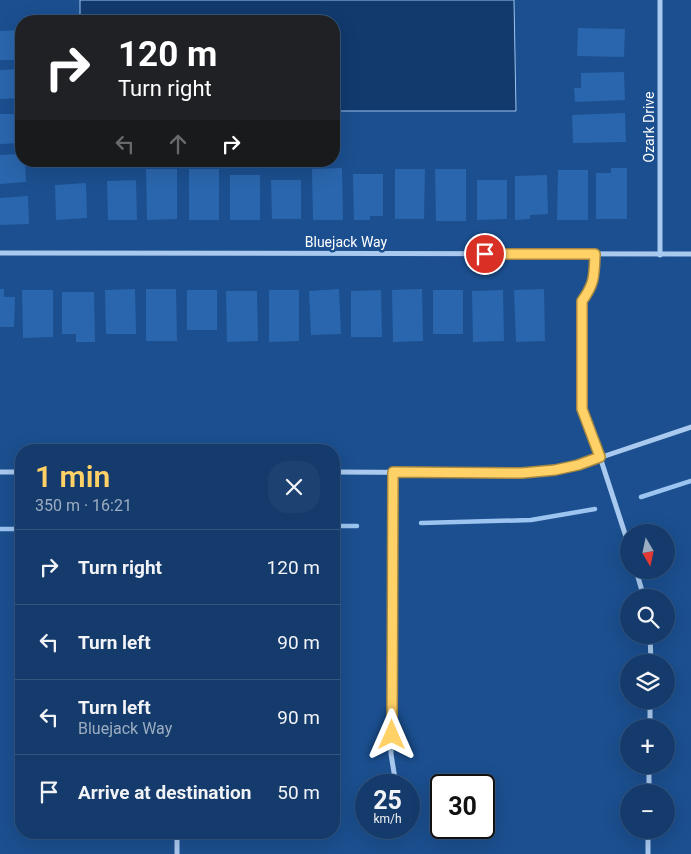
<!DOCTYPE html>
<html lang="en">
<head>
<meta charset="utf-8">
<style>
	:root { --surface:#143b6b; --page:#1d4271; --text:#f1f3f6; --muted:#9dadc1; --line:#33557e; --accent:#ffd166 }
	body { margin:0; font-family:Roboto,sans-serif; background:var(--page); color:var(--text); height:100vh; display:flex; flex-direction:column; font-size:19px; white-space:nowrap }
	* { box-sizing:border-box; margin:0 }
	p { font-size:16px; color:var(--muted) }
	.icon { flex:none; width:28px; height:28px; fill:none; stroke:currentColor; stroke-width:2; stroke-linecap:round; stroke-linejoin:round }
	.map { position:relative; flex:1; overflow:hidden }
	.drawer { position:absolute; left:15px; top:444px; width:325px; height:395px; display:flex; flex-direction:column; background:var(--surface); border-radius:20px; box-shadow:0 5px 20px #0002,0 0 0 1px var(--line) }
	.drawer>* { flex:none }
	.top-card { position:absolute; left:15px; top:15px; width:325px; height:152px; border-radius:20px; box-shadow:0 5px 20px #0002,0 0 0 1px var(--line); background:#202124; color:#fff; overflow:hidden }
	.needle { width:32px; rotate:171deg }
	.fabs { position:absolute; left:620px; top:524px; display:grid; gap:10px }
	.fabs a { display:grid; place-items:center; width:55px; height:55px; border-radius:50%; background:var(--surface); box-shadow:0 5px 20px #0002,0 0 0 1px var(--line); font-size:25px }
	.speed { position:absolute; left:355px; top:774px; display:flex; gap:10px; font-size:25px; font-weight:700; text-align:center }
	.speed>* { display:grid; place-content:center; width:65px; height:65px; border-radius:50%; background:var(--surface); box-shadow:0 5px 20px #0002,0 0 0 1px var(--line); line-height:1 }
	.speed small { font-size:12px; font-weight:400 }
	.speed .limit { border:2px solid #111; border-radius:8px; background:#fff; color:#111 }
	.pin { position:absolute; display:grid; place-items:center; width:42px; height:42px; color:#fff; margin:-21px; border:2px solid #fff; border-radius:50%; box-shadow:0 1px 5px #0007 }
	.me { position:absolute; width:55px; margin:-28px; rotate:0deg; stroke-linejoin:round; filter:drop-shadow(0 0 4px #0008) }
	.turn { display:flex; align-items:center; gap:18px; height:105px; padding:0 20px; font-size:22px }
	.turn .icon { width:65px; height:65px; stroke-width:2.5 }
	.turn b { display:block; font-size:35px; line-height:42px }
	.lanes { display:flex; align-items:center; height:48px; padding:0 20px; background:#0003; justify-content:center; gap:25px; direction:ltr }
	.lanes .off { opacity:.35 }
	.round { display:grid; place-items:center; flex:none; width:52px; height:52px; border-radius:20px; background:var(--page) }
	.summary { display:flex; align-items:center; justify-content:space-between; height:85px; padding:0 20px }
	h1 { font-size:30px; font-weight:600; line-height:38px; color:var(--accent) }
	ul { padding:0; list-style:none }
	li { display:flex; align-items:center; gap:15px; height:75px; padding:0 20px; border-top:1px solid var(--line) }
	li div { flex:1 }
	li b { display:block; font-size:19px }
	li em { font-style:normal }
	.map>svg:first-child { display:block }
</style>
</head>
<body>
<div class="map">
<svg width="691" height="854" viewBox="0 0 691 854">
	<rect width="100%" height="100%" fill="#1b4f8f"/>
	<polygon fill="#123a6d" stroke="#9cc4f0" points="80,0 514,0 516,111 334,111 334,21 80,21"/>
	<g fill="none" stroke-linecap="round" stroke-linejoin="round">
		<g stroke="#9cc4f0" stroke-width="4.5">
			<polyline points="641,497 691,481"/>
			<polyline points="421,523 531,520 595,509"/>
			<polyline points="334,526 357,526"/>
			<polyline points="0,529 21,529"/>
		</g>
	</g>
	<g fill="#2a66ad">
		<polygon points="578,28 625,29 624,57 577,56"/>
		<polygon points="20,30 20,60 0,60 0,31"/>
		<polygon points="21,69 21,98 0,99 0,70"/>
		<polygon points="624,72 625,100 575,102 574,88 581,88 581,73"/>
		<polygon points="625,113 626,142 573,143 572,115"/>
		<polygon points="0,114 21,114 21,143 0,144"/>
		<polygon points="21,154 21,161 25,161 26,182 0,184 0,155"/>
		<polygon points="342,168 343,220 313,220 312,169"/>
		<polygon points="611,168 627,168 627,219 596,219 596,173 611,173"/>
		<polygon points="146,169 177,169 177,219 147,220"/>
		<rect x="189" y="169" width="30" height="51"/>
		<polygon points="395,169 425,169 424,219 395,219"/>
		<polygon points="435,169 466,169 466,221 436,221"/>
		<polygon points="558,170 588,170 588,220 557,220"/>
		<polygon points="353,174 383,174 383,216 370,216 370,220 354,220"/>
		<rect x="230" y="175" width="30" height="45"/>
		<polygon points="547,175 548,214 530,215 530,219 515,220 515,176"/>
		<polygon points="136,180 137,220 108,220 107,181"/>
		<polygon points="271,180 301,180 301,219 272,219"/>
		<polygon points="477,180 507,180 507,219 477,220"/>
		<polygon points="86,183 87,218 56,220 55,185"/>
		<polygon points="28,196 29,224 0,225 0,198"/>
		<polygon points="0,289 4,289 4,297 15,297 14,327 0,327"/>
		<polygon points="135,289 136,334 106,334 105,290"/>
		<polygon points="146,289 176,289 177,341 146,341"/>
		<polygon points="339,289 341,334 311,335 309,291"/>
		<polygon points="422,289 423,341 393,342 392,290"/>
		<polygon points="544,289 545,341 516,342 514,290"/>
		<polygon points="22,290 53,290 53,337 23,338"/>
		<rect x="187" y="290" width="30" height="40"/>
		<polygon points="269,290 299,290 299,341 269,342"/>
		<polygon points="381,290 382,337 351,337 351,291"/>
		<rect x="433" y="290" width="30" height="44"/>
		<polygon points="503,290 504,341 473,342 472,291"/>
		<polygon points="226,291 257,291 258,341 227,342"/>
		<polygon points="62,292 94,292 95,342 76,342 76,334 62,334"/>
	</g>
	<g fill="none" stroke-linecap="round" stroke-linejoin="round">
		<path stroke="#a9c9ee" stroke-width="4" d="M595 255C594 276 595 283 582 301V409L600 457"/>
		<g stroke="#a9c9ee" stroke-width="5">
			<polyline points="660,0 660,255"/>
			<polyline points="0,253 691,254"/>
			<polyline points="600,457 629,546"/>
			<polyline points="0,472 21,472"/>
			<polyline points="334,472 522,473 555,470 578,465 691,427"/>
			<polyline points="393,472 391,754 396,785"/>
			<polyline points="636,570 644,598"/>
			<polyline points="650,635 651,662"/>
			<polyline points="650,728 650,700"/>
			<polyline points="649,792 649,765"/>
			<polyline points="409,808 413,815"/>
			<polyline points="177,854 177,832"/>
			<polyline points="648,854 648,830"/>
		</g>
	</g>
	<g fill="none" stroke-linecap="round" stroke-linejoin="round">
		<defs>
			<path id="route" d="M392 735 393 472 522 473 555 470 578 465 600 457 582 409V301C595 283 594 276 595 254H485"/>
		</defs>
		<use href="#route" stroke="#a68842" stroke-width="12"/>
		<use href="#route" stroke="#ffd166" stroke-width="9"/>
	</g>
	<g text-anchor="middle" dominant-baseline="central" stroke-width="5" stroke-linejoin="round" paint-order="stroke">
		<g font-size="14" fill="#fff" stroke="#1b4f8f">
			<text transform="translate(649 127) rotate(-90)">Ozark Drive</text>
			<text x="346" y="242">Bluejack Way</text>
		</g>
	</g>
</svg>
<div class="fabs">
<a><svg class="needle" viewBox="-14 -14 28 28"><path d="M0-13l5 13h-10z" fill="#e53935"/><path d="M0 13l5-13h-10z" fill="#9dadc1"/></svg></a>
<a><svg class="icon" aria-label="search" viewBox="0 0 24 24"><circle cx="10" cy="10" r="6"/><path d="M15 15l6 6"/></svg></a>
<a><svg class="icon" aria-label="layers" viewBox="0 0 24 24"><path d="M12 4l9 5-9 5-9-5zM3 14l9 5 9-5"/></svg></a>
<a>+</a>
<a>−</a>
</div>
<div class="speed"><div>25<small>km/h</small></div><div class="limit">30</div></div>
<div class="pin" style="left:485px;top:254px;background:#d93025"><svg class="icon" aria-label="arrive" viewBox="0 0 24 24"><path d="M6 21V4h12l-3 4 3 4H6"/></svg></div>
<svg class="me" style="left:392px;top:735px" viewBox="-20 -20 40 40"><path d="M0-17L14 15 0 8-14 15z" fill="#ffd166" stroke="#fff" stroke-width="4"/></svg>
<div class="top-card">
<div class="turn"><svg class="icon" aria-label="right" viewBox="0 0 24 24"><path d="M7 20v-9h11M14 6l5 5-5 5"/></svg><div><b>120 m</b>Turn right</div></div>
<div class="lanes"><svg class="icon off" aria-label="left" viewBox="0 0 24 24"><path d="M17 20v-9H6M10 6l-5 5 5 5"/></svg><svg class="icon off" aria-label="ahead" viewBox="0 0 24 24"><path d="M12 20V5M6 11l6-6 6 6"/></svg><svg class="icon" aria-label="right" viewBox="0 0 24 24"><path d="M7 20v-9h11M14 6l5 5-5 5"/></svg></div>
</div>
<section class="drawer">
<div class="summary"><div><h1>1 min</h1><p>350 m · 16:21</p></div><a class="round"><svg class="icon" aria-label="close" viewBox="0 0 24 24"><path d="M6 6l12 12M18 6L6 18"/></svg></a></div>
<ul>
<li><svg class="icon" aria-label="right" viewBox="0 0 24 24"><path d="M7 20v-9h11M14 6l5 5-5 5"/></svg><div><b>Turn right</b></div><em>120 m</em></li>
<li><svg class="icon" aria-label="left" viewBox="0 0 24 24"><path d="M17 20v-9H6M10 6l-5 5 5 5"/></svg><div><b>Turn left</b></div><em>90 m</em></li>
<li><svg class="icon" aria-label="left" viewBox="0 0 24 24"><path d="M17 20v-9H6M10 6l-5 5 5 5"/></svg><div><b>Turn left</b><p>Bluejack Way</p></div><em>90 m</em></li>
<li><svg class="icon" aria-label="arrive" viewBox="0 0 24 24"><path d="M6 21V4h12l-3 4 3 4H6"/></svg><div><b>Arrive at destination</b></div><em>50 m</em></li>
</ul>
</section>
</div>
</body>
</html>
